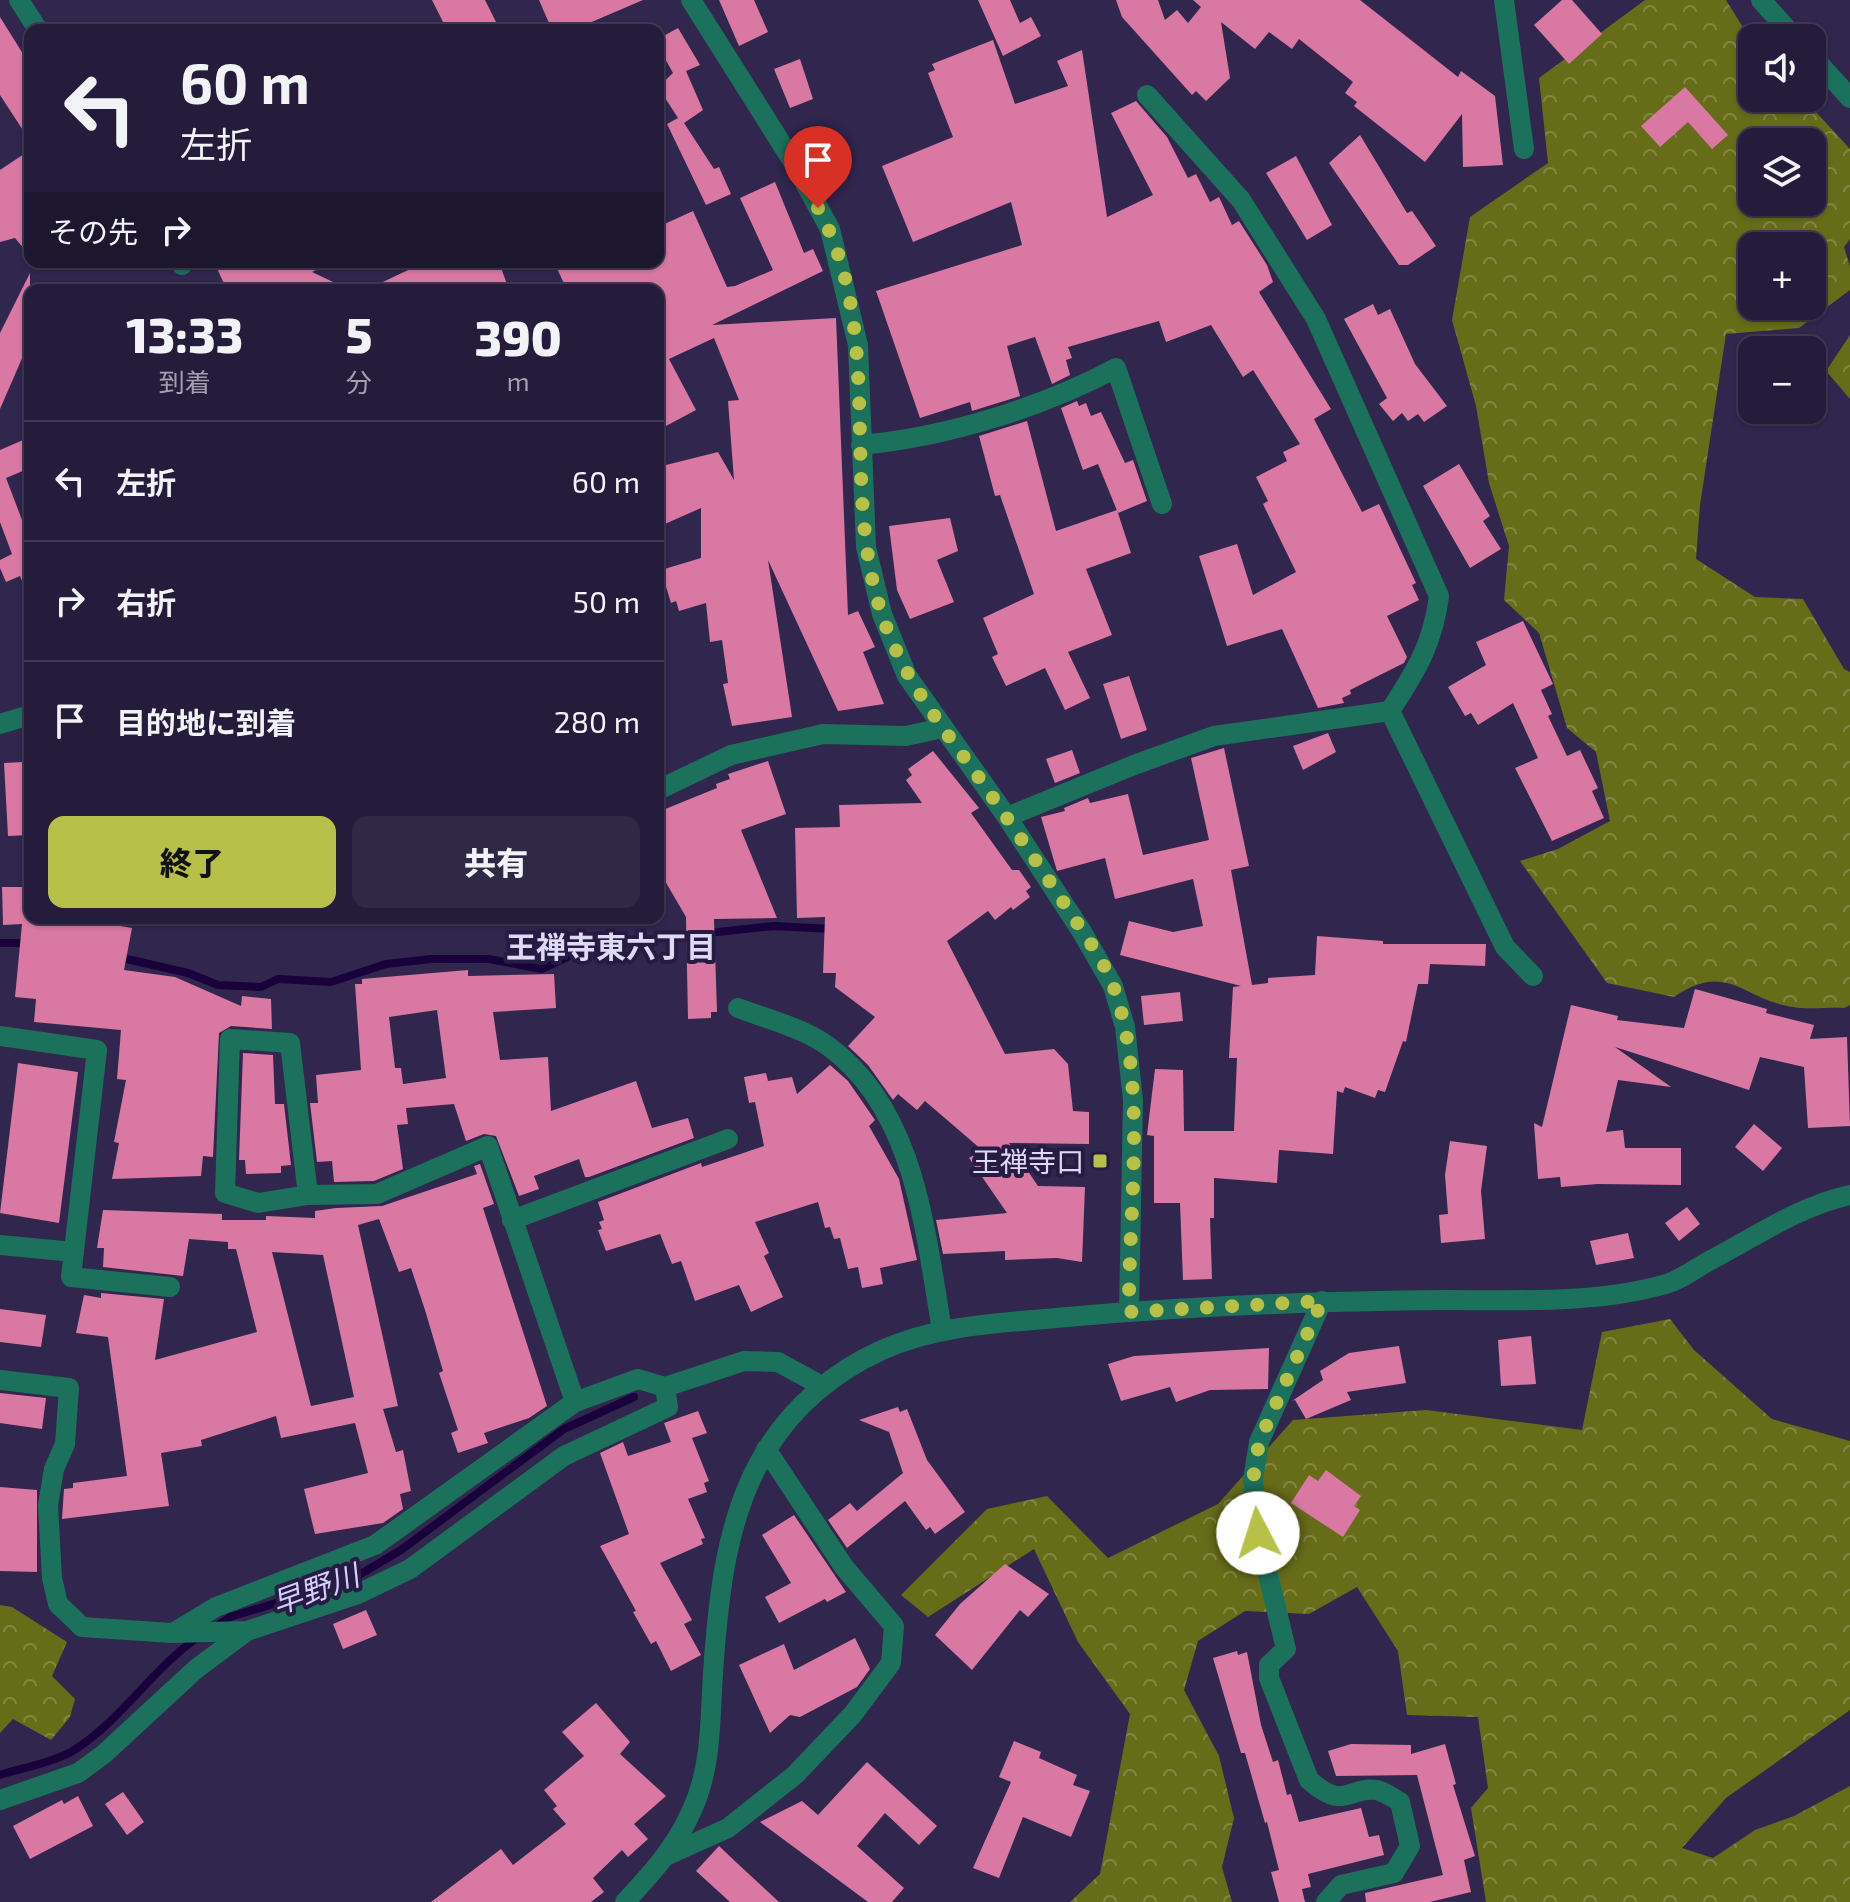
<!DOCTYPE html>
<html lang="ja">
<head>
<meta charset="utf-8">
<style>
	:root { --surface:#241c3a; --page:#302945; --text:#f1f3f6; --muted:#a3a1af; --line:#413a54; --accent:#b8c147 }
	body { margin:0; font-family:"Exo 2","Noto Sans JP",sans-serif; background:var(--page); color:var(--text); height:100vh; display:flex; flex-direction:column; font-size:30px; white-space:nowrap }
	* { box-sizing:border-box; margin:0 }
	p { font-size:26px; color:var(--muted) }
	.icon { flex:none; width:44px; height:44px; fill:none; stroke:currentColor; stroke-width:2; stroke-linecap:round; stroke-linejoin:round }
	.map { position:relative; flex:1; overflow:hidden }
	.panel { position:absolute; left:24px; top:284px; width:640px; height:640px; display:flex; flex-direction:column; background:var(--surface); border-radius:16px; box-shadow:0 2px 6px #0004,0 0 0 2px var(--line) }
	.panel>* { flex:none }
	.hud { position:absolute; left:24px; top:24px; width:640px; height:244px; border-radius:16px; box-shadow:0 2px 6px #0004,0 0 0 2px var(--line); background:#241c3a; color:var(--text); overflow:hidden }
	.fabs { position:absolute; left:1738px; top:24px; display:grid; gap:16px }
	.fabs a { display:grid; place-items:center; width:88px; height:88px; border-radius:16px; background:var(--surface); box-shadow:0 2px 6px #0004,0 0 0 2px var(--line); font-size:40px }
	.pin { position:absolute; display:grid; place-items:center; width:68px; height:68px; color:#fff; margin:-82px -34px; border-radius:50% 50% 50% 0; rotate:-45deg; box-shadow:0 0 8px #0007 }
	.pin .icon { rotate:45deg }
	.me { position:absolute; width:88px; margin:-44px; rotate:355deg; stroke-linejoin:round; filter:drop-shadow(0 0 6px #0008) }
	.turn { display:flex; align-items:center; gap:28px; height:168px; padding:0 24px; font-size:36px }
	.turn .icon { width:104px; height:104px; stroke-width:2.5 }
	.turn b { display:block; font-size:56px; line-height:68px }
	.then { display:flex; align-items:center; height:76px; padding:0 24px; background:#0003; gap:16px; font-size:30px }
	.eta { display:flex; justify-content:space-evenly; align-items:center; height:136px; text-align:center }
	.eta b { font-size:48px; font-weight:800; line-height:56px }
	.button { display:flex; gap:16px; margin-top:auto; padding:16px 24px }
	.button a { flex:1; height:92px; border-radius:16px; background:var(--accent); color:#111; font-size:32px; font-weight:800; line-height:92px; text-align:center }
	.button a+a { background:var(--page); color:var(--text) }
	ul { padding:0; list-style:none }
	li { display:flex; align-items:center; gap:24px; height:120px; padding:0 24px; border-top:2px solid var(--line) }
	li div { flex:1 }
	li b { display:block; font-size:30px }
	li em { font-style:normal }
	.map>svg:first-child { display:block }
</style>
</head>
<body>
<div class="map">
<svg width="1850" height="1902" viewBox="0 0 1850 1902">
	<defs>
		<pattern id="forest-crowns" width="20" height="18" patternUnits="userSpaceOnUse" patternTransform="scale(2)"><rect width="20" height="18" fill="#676c19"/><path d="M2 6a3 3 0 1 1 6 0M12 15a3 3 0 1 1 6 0" fill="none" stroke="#838746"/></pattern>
	</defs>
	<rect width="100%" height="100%" fill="#30264e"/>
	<g fill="url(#forest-crowns)" fill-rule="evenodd">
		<path d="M1645 0H1726L1752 42V98H1803L1850 149V239L1844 247 1850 266V290L1799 328 1726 334 1700 505 1696 559 1755 597 1803 599 1844 669 1850 672V1005L1844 1008C1828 1007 1809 1010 1793 1007 1743 1000 1728 960 1674 997L1607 983 1520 861 1558 849 1610 821 1596 752 1567 728 1539 633 1504 600 1509 546 1489 483 1476 406 1452 320 1470 217 1548 163 1539 78ZM1752 142H1812V202H1752ZM1752 246H1812V306H1752Z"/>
		<polygon points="1850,335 1850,399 1826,371"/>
		<polygon points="1670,1319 1694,1350 1772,1419 1850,1441 1850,1710 1726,1798 1682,1848 1713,1858 1755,1830 1794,1816 1850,1786 1850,1902 1486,1902 1471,1808 1488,1788 1478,1717 1407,1715 1398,1651 1357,1587 1309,1614 1245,1611 1198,1641 1184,1690 1219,1756 1234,1818 1222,1867 1232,1902 1070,1902 1100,1874 1130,1714 1078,1642 1034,1549 928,1617 901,1595 987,1509 1047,1496 1108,1558 1218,1504 1293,1420 1426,1410 1582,1430 1602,1332"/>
		<polygon points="0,1605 12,1607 67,1642 52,1676 75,1699 70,1717 51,1740 13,1719 0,1733"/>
	</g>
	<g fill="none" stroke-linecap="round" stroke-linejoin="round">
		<g stroke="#19013c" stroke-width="8">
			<polyline points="0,943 29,943"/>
			<polyline points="118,957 188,973 218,985 261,987 278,979 331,982 386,964 431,959 489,959 542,969 589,947 634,941 774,926 832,929"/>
			<polyline points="215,1627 230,1617 349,1581 401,1550 564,1429 634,1397"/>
			<path d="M0 1775C22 1768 51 1763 71 1752 121 1722 152 1668 200 1636"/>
		</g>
	</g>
	<g fill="#d979a3" fill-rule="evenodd">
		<polygon points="432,0 485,0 500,30 447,30"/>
		<polygon points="539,0 643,0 573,30 552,30"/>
		<polygon points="719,0 754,0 768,32 739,46"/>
		<polygon points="978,0 1010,0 1020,23 1031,17 1041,36 1003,56"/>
		<polygon points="1116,0 1158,0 1165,20 1177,10 1188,23 1201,7 1193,0 1360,0 1458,77 1461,71 1495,96 1503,165 1463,167 1462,114 1425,162 1354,106 1357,102 1345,93 1353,82 1299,39 1292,49 1269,32 1255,49 1221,22 1230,78 1206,101 1196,91 1192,95 1122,17"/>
		<polygon points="1562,0 1572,0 1602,34 1569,64 1534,25"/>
		<polygon points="0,17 30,65 30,141 0,95"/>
		<polygon points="678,28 700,65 686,71 703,110 684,123 714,169 719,167 731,194 706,205 667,124 678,118 658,87 673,73 658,46 658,39"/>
		<polygon points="993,40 1015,104 1068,86 1057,61 1082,50 1107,217 1153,195 1111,113 1136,101 1167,137 1188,178 1196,174 1210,202 1219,197 1232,225 1239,221 1267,265 1273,282 1259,292 1331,409 1314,419 1362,512 1379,504 1416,583 1412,585 1419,600 1387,616 1407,657 1404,663 1350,690 1351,694 1342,698 1344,703 1318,708 1282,629 1227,646 1199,556 1237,544 1253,595 1296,572 1263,504 1268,501 1256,477 1287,461 1283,452 1300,444 1253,370 1243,377 1211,325 1166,342 1159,321 1068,347 1072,358 1066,360 1070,375 1052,384 1035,337 1007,346 1020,396 972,411 970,402 920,418 876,291 1022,245 1011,202 913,242 882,166 953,137 928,73 935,70 932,64"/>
		<polygon points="800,59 813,99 790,108 774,69"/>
		<polygon points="1685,87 1728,135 1712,149 1688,122 1660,147 1641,126"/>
		<polygon points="1360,135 1407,213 1412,211 1436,246 1408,265 1399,265 1329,163"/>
		<polygon points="30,150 30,256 15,238 0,242 0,170"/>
		<polygon points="1296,156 1332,225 1307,240 1266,173"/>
		<polygon points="775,182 804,253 813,249 823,271 712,325 836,318 848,615 858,611 875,647 863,652 884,704 838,711 768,560 792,717 732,726 723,684 728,683 722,640 710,642 706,603 679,611 676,601 671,603 661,570 701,558 701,508 658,527 658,467 718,452 734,480 728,401 739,400 714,338 669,359 696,410 666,426 658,410 658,290 567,290 554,262 658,262 658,227 693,211 727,287 735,286 773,270 740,198"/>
		<polygon points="214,262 331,262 312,272 350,290 227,290"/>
		<polygon points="425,262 499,262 509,290 366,290"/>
		<polygon points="30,273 30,340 0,409 0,333"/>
		<polygon points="1373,304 1378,315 1390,309 1415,364 1447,406 1424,422 1418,414 1408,421 1402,413 1393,421 1379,404 1387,398 1344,319"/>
		<polygon points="1077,401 1079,406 1086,403 1091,416 1101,412 1125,463 1133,460 1147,501 1118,513 1098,464 1083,470 1061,408"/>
		<polygon points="1027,421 1056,531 1117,510 1131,553 1086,569 1112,635 1068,652 1090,698 1065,710 1045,668 1006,686 992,657 998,654 983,618 1034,594 1000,495 995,496 979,436"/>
		<polygon points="30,437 30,468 6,478 30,541 28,596 20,576 6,582 0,568 0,560 12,554 0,522 0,450"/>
		<polygon points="1459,464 1490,516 1483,521 1501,549 1470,568 1423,486"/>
		<polygon points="950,518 958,551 937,560 954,602 910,619 897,590 889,526"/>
		<polygon points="1523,621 1553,684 1541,690 1552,714 1548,716 1567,756 1580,750 1598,788 1592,791 1604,818 1552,841 1515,768 1538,758 1513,703 1478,725 1471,713 1465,716 1448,687 1486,665 1476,642"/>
		<polygon points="1129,676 1147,730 1121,739 1103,684"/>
		<polygon points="1328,733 1336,752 1303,770 1293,746"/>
		<polygon points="1224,748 1249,866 1231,870 1252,985 1268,983 1268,978 1315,975 1317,936 1383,941 1383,944 1486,944 1485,966 1430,964 1428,984 1418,984 1406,1042 1403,1041 1385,1092 1378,1090 1375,1098 1345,1087 1343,1093 1337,1091 1333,1154 1279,1150 1277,1183 1214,1178 1214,1218 1210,1218 1212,1279 1183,1280 1180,1203 1154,1203 1154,1136 1147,1135 1155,1069 1183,1070 1184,1131 1234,1131 1237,1058 1229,1058 1233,987 1241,986 1120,955 1129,921 1173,932 1203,926 1193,879 1115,899 1105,858 1057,871 1041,817 1065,811 1064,808 1088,798 1090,803 1128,794 1143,855 1209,840 1191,758"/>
		<polygon points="1072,750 1080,773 1055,783 1046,759"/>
		<polygon points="933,751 979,808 971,813 1012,870 1019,870 1031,887 1026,891 1030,897 1013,910 1011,907 995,920 988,911 947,941 1005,1054 1054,1049 1068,1064 1073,1111 1089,1112 1089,1144 1009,1143 1038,1186 1085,1187 1082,1262 1057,1258 1005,1260 1005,1251 943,1254 936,1220 1007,1213 969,1158 982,1150 925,1101 917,1110 898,1094 893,1100 868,1065 848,1046 875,1017 835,987 836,973 823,973 825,917 797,918 795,828 840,827 839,805 922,803 906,780 912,775 908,769"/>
		<polygon points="768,761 786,814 741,830 777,918 714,919 717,1012 711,1012 711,1018 688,1019 686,917 658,869 658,812 717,788 716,784 730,779 728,774"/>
		<polygon points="23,762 30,782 30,835 8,836 4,763"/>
		<polygon points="2,887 24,887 25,918 74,918 132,928 124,970 175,977 241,1006 242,996 271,999 272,1029 231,1026 219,1033 213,1157 203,1156 201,1176 112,1179 119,1143 114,1142 126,1080 117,1079 121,1030 34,1022 36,999 15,997 22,924 3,925"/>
		<path d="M468 970V976L554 974 556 1008 493 1012 500 1060 548 1057 551 1111 636 1081 652 1128 688 1118 694 1138 589 1177H585L579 1159 534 1176 539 1189 519 1196 496 1136 484 1134 466 1141 454 1104 406 1108 408 1124 397 1125 403 1169 374 1181 334 1182 332 1161 317 1162 310 1103H318L316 1075 361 1070 355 984H362V979ZM437 1010 446 1078 403 1084 401 1068H395L389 1017Z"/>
		<polygon points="1695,989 1767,1009 1766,1013 1814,1025 1810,1039 1847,1037 1850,1126 1808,1128 1804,1067 1760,1057 1749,1090 1615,1047 1671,1087 1618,1080 1606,1132 1623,1130 1625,1148 1681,1148 1681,1185 1598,1184 1561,1187 1560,1177 1538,1179 1534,1123 1542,1127 1571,1005 1618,1016 1617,1020 1684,1028"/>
		<polygon points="1180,992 1183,1021 1144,1025 1141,996"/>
		<polygon points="243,1053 273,1055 275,1104 284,1104 291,1165 281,1166 281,1173 246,1174 245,1160 239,1160"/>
		<polygon points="18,1063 78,1072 59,1223 0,1213"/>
		<polygon points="830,1065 848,1081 875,1120 869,1126 899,1179 917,1260 880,1268 883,1284 862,1288 858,1267 848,1269 840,1238 834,1239 830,1227 825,1228 818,1202 755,1222 769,1253 764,1256 783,1297 751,1312 739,1285 695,1301 681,1261 672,1264 660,1234 606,1251 598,1230 602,1229 599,1222 604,1220 598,1202 701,1163 702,1167 764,1146 755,1102 749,1103 744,1077 766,1073 768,1081 792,1077 797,1094"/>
		<polygon points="1754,1124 1782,1148 1763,1171 1735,1147"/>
		<polygon points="1450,1141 1487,1146 1481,1191 1485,1239 1441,1243 1439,1215 1448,1214 1445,1175"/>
		<path d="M480 1164 494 1204 483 1208 547 1406 529 1418 484 1433 488 1443 458 1453 451 1433 458 1430 439 1373 443 1371 425 1310 411 1268 399 1272 379 1219 358 1225 398 1406 383 1409 396 1452 403 1450 411 1491 400 1494 403 1509 383 1523 315 1534 304 1489 368 1473 355 1423 281 1438 276 1416 201 1440 202 1446 161 1453 169 1506 62 1519 64 1489 73 1488V1483L127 1476 108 1337 76 1333 84 1295 101 1298V1293L164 1299 155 1360 257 1332 236 1249H228V1242L189 1239 183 1276 103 1267 104 1248H97L103 1210 222 1214V1220H266V1216L315 1218V1211L336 1208 382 1206 477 1174 474 1166ZM272 1252 323 1255 354 1397 311 1406Z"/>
		<polygon points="1687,1207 1700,1224 1679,1241 1665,1223"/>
		<polygon points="1628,1233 1634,1258 1596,1265 1590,1241"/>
		<polygon points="0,1309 46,1315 41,1347 0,1342"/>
		<polygon points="1531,1336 1536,1384 1501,1386 1498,1340"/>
		<polygon points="1399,1346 1406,1383 1347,1392 1351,1400 1306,1419 1295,1400 1292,1401 1323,1380 1320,1371 1349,1353"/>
		<polygon points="1269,1348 1268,1389 1210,1390 1176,1402 1170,1387 1121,1401 1108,1364 1134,1356"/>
		<polygon points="0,1393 46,1398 42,1429 0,1423"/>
		<polygon points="898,1407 900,1412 907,1409 927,1460 965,1512 935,1534 930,1527 926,1530 905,1501 847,1548 828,1520 850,1503 857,1511 903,1473 889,1432 859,1420"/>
		<polygon points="698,1411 707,1433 692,1438 709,1481 704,1483 707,1492 688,1499 705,1538 701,1539 703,1544 660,1563 692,1620 684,1624 701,1655 671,1671 656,1641 651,1644 633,1612 636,1611 600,1546 629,1534 600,1453 623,1442 628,1456 671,1442 664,1423"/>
		<polygon points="1326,1470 1361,1496 1354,1506 1360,1510 1343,1537 1291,1503 1309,1475 1318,1481"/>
		<polygon points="0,1487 37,1490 37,1572 0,1571"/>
		<polygon points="794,1515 846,1592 827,1602 825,1599 779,1623 765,1597 791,1583 762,1535"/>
		<polygon points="1005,1564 1049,1594 1028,1617 1020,1610 972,1670 935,1635 960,1604"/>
		<polygon points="366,1610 377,1635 343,1649 333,1624"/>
		<polygon points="855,1638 870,1669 857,1687 800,1717 790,1715 770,1733 739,1665 784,1644 794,1670"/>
		<polygon points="1237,1651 1238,1655 1247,1652 1261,1725 1273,1762 1278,1760 1287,1795 1291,1794 1299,1822 1361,1808 1369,1837 1379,1835 1384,1855 1308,1874 1311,1887 1302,1889 1305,1902 1279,1902 1271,1872 1279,1870 1267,1822 1265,1823 1245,1753 1241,1753 1213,1658"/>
		<polygon points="596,1703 630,1742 620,1754 666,1796 634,1824 648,1839 628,1857 622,1850 593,1878 604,1892 591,1902 431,1902 501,1849 513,1865 566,1824 553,1809 557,1806 544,1790 584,1756 562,1732"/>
		<polygon points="1014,1741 1041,1752 1039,1758 1077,1775 1073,1785 1090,1791 1071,1837 1023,1817 999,1878 973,1868 1011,1782 999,1777"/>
		<polygon points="1351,1744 1411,1745 1411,1754 1445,1744 1456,1784 1453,1785 1475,1856 1464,1860 1471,1892 1430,1902 1366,1902 1365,1893 1443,1875 1417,1775 1336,1776 1328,1751"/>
		<polygon points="867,1762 937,1826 919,1845 885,1813 857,1846 904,1888 892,1902 868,1902 760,1822 802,1801 818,1815"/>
		<polygon points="123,1792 144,1822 127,1835 105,1804"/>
		<polygon points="78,1796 93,1826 30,1859 13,1826 62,1800 64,1804"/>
		<polygon points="719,1846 738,1864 779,1902 730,1902 696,1871"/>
	</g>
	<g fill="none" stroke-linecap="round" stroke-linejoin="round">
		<g stroke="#1c715c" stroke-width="20">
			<polyline points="19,0 38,30"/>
			<polyline points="691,0 795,165 830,229 858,345 866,547 882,614 907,676 1007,817 1082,932 1113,986 1125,1027 1133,1100 1129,1312"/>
			<polyline points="1504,0 1524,149"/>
			<polyline points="1761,0 1795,38"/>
			<polyline points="1812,56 1850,98"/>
			<path d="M1147 95 1241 200 1316 319 1439 596C1433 644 1416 671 1390 711L1505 947 1533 976"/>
			<polyline points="181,262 182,265"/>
			<path d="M861 445C946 437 1041 408 1116 368L1162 504"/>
			<polyline points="0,724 30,715"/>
			<polyline points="658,790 731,755 823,734 906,736 942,728"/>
			<polyline points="1007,817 1134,765 1214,736 1390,711"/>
			<path d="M738 1008C767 1019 803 1028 828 1046 916 1110 925 1232 942 1330"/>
			<polyline points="0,1036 97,1050 71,1277 170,1287"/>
			<polyline points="308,1195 290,1043 230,1039 225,1193 258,1203 308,1195 377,1194 488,1146 575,1402"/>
			<polyline points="512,1220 728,1139"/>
			<polyline points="0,1245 74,1252"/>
			<path d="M1322 1301 1259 1442 1253 1480 1258 1533 1286 1649 1269 1665V1678L1309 1780C1345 1812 1348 1786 1376 1790 1384 1791 1393 1798 1400 1802L1410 1846 1394 1873 1341 1885 1326 1902"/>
			<polyline points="0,1380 69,1388 65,1444 54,1469 48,1505 52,1578 58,1604 82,1627 172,1633 247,1631 358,1594 410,1569 564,1456 668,1407 665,1387"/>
			<polyline points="176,1631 216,1607 375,1545 575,1402 638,1379 665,1387 744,1361 778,1362 822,1386"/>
			<polyline points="0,1800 78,1773 104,1754 196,1669 247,1631"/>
			<polyline points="668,1855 728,1828 795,1775 853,1714 891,1663 894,1626 844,1567 766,1449"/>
			<path d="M625 1902C652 1873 676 1847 692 1810 712 1767 710 1718 713 1673 718 1599 726 1515 766 1451 793 1406 835 1371 882 1350 940 1324 1004 1323 1067 1317 1192 1306 1319 1301 1445 1300 1516 1300 1597 1304 1666 1284 1681 1280 1696 1268 1709 1261 1755 1237 1799 1206 1850 1195"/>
		</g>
	</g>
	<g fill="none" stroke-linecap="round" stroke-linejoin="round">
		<path stroke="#b8c147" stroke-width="14" stroke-dasharray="0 25.2" d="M818 208C887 334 838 483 882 615 902 676 940 724 977 775 1006 816 1034 858 1062 900 1079 927 1103 957 1114 988 1148 1084 1128 1210 1129 1312L1322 1301 1259 1442 1253 1480 1258 1533"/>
	</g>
	<rect fill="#b8c147" stroke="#261c43" stroke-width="3" x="1092" y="1153" width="16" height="16" rx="4"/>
	<g text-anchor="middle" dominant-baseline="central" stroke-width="8" stroke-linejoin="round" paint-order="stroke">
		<g font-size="28" fill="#dedaf4" stroke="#261c43" text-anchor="end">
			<text x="1084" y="1161">王禅寺口</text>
		</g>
		<g font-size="30" font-weight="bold" fill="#dedaf4" stroke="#261c43">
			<text x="611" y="946">王禅寺東六丁目</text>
		</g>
		<g font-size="30" font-style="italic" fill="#d6cefc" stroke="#261c43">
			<text transform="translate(315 1588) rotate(-20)">早野川</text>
		</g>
	</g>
</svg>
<div class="fabs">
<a><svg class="icon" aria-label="sound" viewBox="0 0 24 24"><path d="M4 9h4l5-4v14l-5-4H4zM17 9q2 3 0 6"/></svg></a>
<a><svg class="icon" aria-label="layers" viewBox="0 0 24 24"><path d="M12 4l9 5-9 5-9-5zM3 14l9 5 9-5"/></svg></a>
<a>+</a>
<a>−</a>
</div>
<div class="pin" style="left:818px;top:208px;background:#d93025"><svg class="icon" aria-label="arrive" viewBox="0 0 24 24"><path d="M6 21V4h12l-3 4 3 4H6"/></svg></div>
<svg class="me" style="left:1258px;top:1533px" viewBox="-20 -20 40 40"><circle r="19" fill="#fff"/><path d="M0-13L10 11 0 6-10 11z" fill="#b8c147"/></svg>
<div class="hud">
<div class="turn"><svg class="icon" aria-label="left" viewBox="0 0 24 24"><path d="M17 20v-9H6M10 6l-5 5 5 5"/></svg><div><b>60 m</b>左折</div></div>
<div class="then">その先<svg class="icon" aria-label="right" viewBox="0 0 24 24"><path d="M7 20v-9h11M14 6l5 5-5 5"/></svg></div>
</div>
<section class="panel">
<div class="eta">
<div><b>13:33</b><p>到着</p></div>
<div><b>5</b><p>分</p></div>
<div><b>390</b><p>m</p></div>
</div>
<ul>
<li><svg class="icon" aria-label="left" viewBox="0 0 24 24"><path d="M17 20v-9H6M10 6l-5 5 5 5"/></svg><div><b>左折</b></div><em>60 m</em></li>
<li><svg class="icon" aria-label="right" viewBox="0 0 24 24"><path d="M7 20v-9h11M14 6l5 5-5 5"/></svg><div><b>右折</b></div><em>50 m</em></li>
<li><svg class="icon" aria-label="arrive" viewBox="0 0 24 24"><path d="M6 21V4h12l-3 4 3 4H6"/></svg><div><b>目的地に到着</b></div><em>280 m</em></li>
</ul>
<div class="button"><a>終了</a><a>共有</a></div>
</section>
</div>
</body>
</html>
